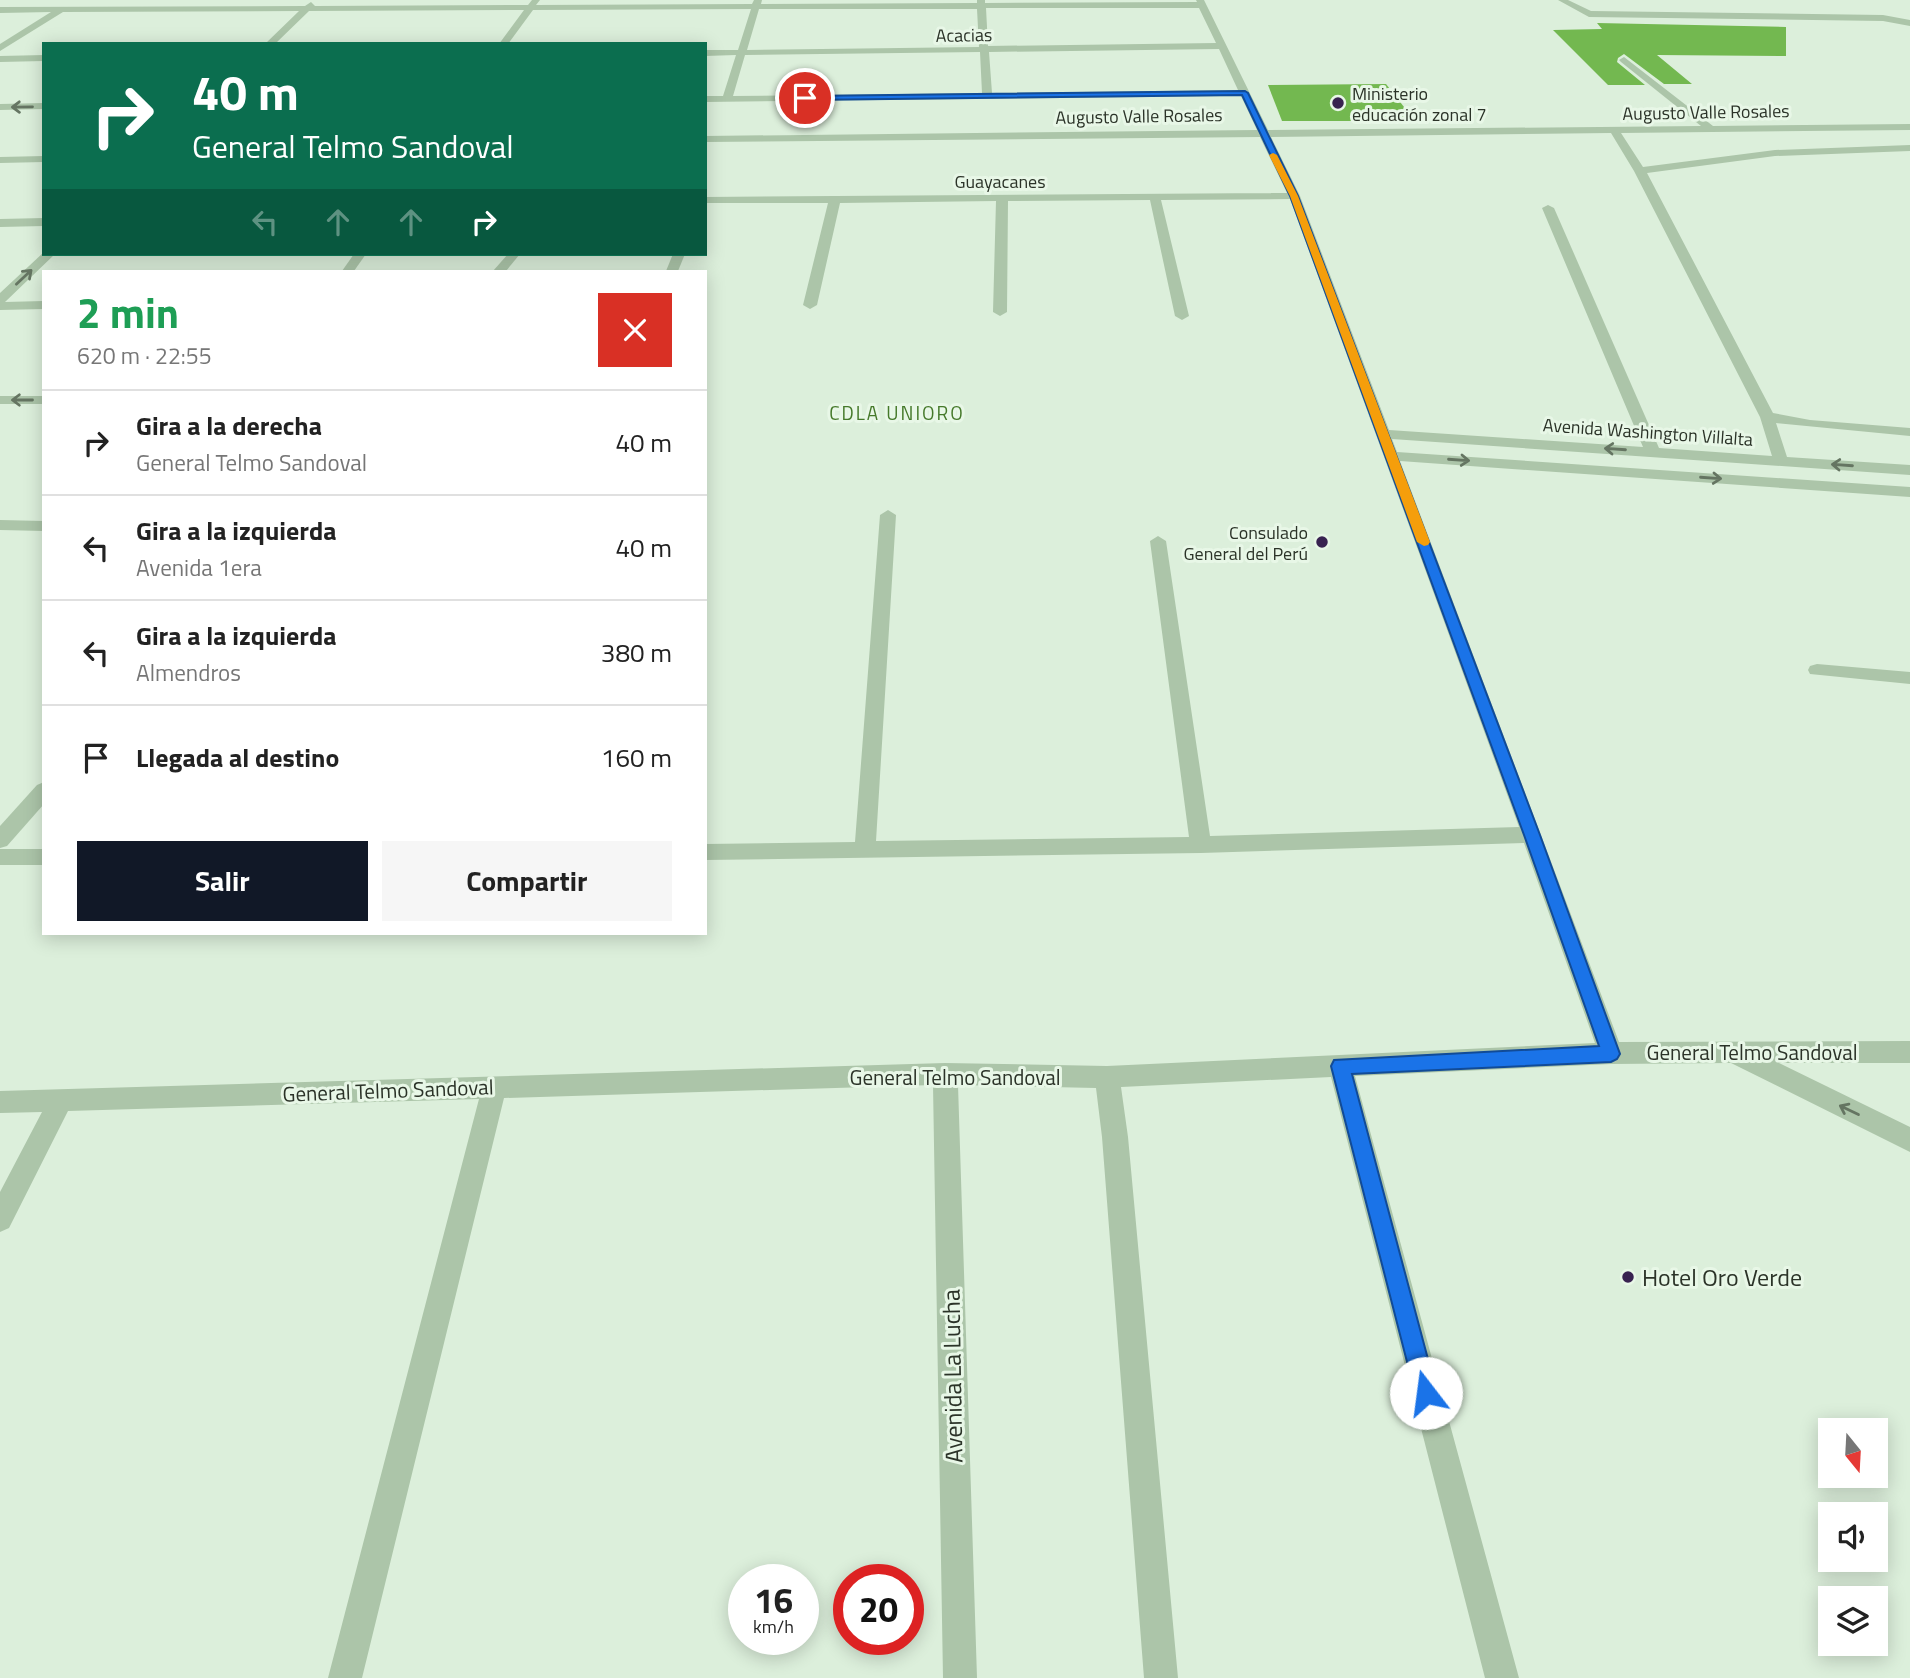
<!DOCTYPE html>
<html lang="es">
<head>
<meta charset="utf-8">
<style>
	:root { --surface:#fff; --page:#f6f6f6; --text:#222; --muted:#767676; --line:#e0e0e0; --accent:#111827 }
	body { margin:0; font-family:"Titillium Web",sans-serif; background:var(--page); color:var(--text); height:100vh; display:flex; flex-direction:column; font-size:26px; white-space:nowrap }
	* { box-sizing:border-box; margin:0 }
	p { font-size:23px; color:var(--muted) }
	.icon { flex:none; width:38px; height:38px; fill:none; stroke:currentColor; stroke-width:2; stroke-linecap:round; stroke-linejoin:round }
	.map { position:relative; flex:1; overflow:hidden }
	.sheet { position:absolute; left:42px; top:270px; width:665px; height:665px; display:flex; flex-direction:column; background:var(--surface); border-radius:0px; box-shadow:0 4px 18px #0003 }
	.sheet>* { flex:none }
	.guide { position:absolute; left:42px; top:42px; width:665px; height:214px; border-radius:0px; box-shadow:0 4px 18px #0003; background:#0b6e4f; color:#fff; overflow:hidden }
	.needle { width:46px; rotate:162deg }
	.buttons { position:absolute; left:1818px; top:1418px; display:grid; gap:14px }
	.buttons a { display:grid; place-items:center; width:70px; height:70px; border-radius:0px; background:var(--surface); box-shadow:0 4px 18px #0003; font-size:35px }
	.speed { position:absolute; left:728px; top:1564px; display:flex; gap:14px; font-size:35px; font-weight:700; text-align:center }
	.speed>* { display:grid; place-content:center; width:91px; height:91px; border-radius:50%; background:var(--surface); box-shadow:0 4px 18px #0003; line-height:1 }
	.speed small { font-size:18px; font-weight:400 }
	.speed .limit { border:10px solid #d22; background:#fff; color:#111 }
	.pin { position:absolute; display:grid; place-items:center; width:60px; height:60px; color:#fff; margin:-30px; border:4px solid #fff; border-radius:50%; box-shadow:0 2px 7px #0007 }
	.me { position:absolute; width:77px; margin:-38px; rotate:345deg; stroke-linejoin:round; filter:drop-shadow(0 0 5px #0008) }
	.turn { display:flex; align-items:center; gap:24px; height:147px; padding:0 35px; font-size:32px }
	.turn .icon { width:91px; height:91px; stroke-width:2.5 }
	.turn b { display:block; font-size:49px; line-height:60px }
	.lanes { display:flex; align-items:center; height:66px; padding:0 35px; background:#0003; justify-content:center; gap:35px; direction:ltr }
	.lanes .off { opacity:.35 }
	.round { display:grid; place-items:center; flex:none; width:74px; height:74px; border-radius:0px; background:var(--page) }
	.head { display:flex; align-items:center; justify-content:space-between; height:119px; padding:0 35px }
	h1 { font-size:42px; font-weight:700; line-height:52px; color:#1e9e55 }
	.primary-button { display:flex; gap:14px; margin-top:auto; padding:14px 35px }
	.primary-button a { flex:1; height:80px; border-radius:0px; background:var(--accent); color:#fff; font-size:28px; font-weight:700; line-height:80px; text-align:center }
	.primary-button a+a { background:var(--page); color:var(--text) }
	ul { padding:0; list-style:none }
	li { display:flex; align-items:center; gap:21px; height:105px; padding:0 35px; border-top:2px solid var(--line) }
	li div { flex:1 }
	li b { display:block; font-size:26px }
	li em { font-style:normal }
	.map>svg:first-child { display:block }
</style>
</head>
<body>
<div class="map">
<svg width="1910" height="1678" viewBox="0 0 1910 1678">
	<rect width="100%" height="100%" fill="#dcefdb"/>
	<g fill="#73b850">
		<polygon points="1597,23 1786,27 1786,56 1657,55 1692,84 1664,84 1624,54 1618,58 1617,62 1645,85 1608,85 1553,30 1602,29"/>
		<polygon points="1386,84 1415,121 1282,121 1268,85"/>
	</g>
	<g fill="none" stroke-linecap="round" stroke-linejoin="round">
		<g fill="#acc5a9" fill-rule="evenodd">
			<path d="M532 0H540L536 5 752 4 754 0H762L761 4 977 3V0H985V3L1197 2 1196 0H1204L1268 130 1701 126 1621 62 1619 60 1624 57 1713 126 1910 124V130L1621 133 1643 167 1775 150 1910 145V151L1775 156 1647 173 1773 413 1810 420 1910 428V436L1776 423 1787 457 1910 465V475L1392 439 1397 452 1910 487V497L1400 461 1619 1042 1910 1041V1063H1779L1910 1127V1152L1731 1063 1611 1064 1355 1076 1519 1678H1485L1331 1077 1121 1087 1128 1137 1178 1678H1144L1102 1137 1096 1088 958 1085 977 1678H943L933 1085 504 1098 362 1678H328L479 1099 68 1111 9 1228 0 1232V1192L42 1112 0 1113V1091L945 1063 1107 1066 1595 1043 1524 843 1201 853 705 860V844L855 842 880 515 888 510 896 515 876 841 1189 837 1150 541 1158 536 1166 541 1210 836 1519 827 1290 199 1161 200 1189 316 1182 320 1175 316 1150 200 1008 201 1007 312 1000 316 993 312 996 201 840 203 817 305 810 309 803 305 828 203H705V197L1287 193 1260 137 705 142V136L1257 130 1241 96 705 102V96H723L736 55 705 56V50H738L751 9 533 10 508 44H499L524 10 309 11 275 44H265L299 11 63 12 0 51V44L51 12 0 13V7L305 6 311 2 315 6 528 5ZM986 8H1199L1216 43 988 46ZM759 9H977L979 47 747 50ZM1219 49 1238 90 992 93 989 52ZM980 52 982 93 733 96 745 55ZM1611 133 1634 171 1760 417 1772 456 1659 448 1554 208 1548 205 1542 208 1643 447 1389 430 1300 196 1271 137Z"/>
			<polygon points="1558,0 1568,0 1591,11 1883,15 1910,20 1910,26 1883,21 1589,17"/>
			<polygon points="44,55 44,61 0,62 0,56"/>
			<polygon points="44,103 44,109 0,110 0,104"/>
			<polygon points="44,156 44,162 0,163 0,157"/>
			<polygon points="44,218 44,226 0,227 0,219"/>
			<polygon points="44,252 55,254 5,302 44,301 44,309 0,310 0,293"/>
			<polygon points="354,254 366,254 354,271 342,271"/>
			<polygon points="508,254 520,254 506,271 493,271"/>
			<polygon points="673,254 685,254 678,271 666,271"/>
			<rect x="0" y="396" width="44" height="8"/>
			<polygon points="0,520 44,521 44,531 0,530"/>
			<polygon points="1817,664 1910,672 1910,684 1810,674 1808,670 1810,666"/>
			<polygon points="44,782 44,804 7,846 0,848 0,826 37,785"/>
			<rect x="0" y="849" width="44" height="16"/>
		</g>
	</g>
	<defs><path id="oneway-shaft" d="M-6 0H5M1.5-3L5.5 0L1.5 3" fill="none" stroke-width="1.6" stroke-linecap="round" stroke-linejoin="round" transform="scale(1.75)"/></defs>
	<g stroke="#657562">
		<use href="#oneway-shaft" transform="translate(22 107) rotate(179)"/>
		<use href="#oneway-shaft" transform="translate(24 277) rotate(-43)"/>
		<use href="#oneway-shaft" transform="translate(22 400) rotate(180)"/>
		<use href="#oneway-shaft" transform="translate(1615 449) rotate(-176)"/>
		<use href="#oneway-shaft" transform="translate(1459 460) rotate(4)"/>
		<use href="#oneway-shaft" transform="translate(1842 465) rotate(-176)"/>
		<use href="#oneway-shaft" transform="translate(1711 478) rotate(4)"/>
		<use href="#oneway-shaft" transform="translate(1849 1110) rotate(-154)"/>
	</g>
	<polygon fill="#1a73e8" stroke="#114b97" stroke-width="2" points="1245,91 1248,93 1298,196 1540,835 1620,1054 1617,1059 1611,1062 1352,1074 1437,1393 1434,1401 1426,1404 1418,1401 1415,1393 1331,1066 1334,1060 1599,1046 1524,835 1290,196 1242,95 805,100 801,98 805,96"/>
	<polygon fill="#f59e0b" points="1273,153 1277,155 1298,196 1430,542 1428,545 1424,546 1417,542 1290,196 1269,155"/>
	<g fill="#382250" stroke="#e8f7e7" stroke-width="2.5">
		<circle cx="1338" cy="103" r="7"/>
		<circle cx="1322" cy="542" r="7"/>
		<circle cx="1628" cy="1277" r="7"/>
	</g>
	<g text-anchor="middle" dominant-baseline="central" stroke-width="6" stroke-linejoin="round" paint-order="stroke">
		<g font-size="18" fill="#2b3328" stroke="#e8f7e7">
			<text transform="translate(964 35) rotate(-1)">Acacias</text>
			<text transform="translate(1706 112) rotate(-1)">Augusto Valle Rosales</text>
			<text transform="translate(1139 116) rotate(-1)">Augusto Valle Rosales</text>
			<text x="1000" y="181">Guayacanes</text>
			<text transform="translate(1648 432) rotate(4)">Avenida Washington Villalta</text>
		</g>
		<g font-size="18" fill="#2b3328" stroke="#e8f7e7" text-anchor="start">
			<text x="1352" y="93">Ministerio<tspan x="1352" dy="21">educación zonal 7</tspan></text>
			<text x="1308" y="532" text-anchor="end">Consulado<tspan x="1308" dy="21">General del Perú</tspan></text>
		</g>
		<g font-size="19" letter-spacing="2" fill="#45792a" stroke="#e8f7e7">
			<text x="897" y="412">CDLA UNIORO</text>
		</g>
		<g font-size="21" fill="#2b3328" stroke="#e8f7e7">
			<text x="1752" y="1052">General Telmo Sandoval</text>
			<text x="955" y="1077">General Telmo Sandoval</text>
			<text transform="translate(388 1090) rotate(-2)">General Telmo Sandoval</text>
		</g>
		<g font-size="24" fill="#2b3328" stroke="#e8f7e7" text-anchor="start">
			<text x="1642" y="1277">Hotel Oro Verde</text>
		</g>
		<g font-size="24" fill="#2b3328" stroke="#e8f7e7">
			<text transform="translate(952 1376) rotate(-91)">Avenida La Lucha</text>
		</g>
	</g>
</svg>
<div class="buttons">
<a><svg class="needle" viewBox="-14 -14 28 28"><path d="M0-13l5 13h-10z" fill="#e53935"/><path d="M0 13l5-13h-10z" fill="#767676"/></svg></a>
<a><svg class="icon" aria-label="sound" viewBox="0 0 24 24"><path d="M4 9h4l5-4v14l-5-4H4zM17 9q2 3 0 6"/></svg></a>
<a><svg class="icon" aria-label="layers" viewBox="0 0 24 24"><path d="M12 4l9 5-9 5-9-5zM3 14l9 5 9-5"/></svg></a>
</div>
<div class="speed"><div>16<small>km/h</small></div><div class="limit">20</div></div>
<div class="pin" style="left:805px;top:98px;background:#d93025"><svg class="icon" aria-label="arrive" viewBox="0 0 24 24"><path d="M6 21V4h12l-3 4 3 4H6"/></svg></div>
<svg class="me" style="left:1426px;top:1393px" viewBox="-20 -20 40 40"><circle r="19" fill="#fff"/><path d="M0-13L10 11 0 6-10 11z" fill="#1a73e8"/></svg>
<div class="guide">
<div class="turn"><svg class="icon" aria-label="right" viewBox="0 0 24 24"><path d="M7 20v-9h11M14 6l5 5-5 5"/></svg><div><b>40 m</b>General Telmo Sandoval</div></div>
<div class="lanes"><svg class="icon off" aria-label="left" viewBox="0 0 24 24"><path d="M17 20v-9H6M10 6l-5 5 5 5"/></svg><svg class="icon off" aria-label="ahead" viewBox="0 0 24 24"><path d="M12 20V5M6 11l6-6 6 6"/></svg><svg class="icon off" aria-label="ahead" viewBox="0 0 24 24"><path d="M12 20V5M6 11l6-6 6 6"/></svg><svg class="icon" aria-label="right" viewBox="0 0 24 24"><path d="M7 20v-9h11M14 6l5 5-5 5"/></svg></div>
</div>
<section class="sheet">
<div class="head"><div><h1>2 min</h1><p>620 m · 22:55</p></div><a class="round" style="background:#d93025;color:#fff"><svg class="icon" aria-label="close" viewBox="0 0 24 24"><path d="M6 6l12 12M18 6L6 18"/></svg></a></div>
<ul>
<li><svg class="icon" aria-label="right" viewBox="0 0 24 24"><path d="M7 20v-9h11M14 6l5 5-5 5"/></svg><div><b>Gira a la derecha</b><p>General Telmo Sandoval</p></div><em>40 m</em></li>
<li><svg class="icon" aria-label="left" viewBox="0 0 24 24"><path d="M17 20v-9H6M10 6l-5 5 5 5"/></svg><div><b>Gira a la izquierda</b><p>Avenida 1era</p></div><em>40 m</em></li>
<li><svg class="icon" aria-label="left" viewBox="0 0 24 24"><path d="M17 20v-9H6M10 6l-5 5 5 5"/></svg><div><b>Gira a la izquierda</b><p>Almendros</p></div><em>380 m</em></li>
<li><svg class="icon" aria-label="arrive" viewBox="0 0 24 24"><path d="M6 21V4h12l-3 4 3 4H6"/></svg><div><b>Llegada al destino</b></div><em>160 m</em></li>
</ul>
<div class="primary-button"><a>Salir</a><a>Compartir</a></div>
</section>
</div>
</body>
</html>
